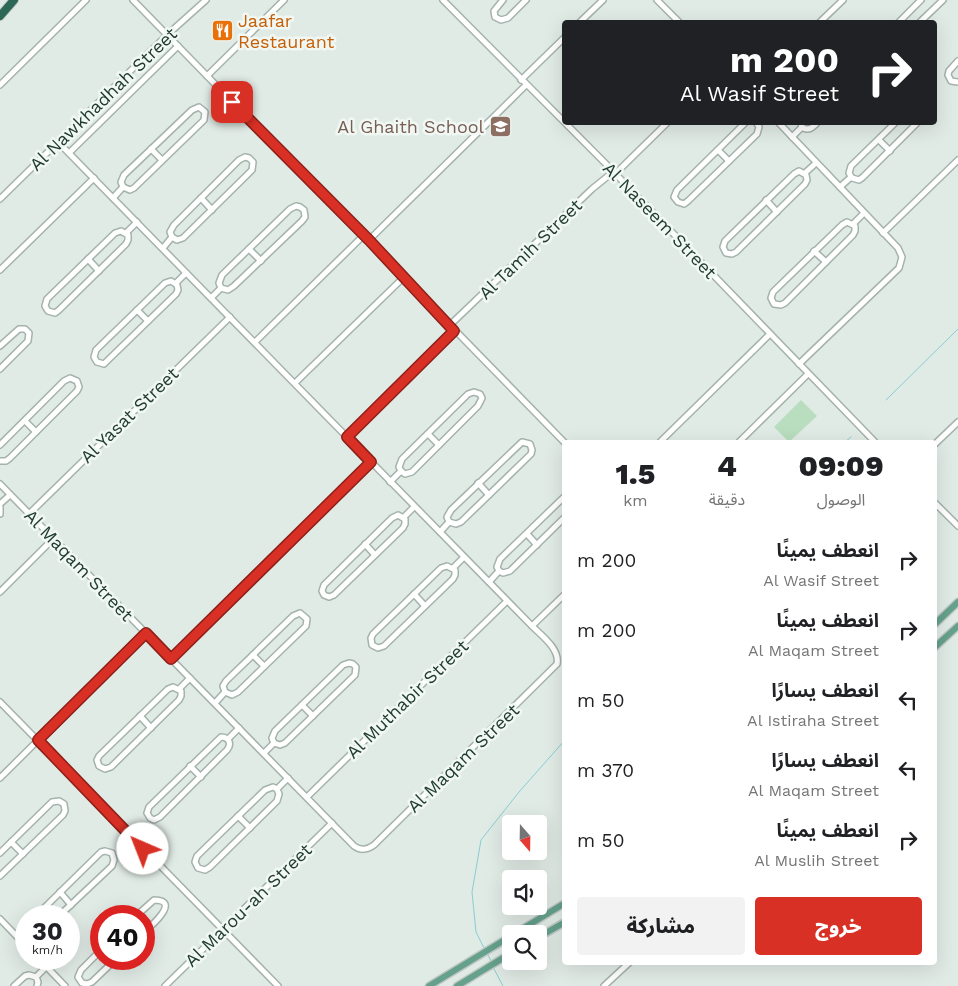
<!DOCTYPE html>
<html lang="ar">
<head>
<meta charset="utf-8">
<style>
	:root { --surface:#fff; --page:#f2f2f2; --text:#202124; --muted:#757577; --accent:#d93025 }
	body { margin:0; font-family:"Work Sans","Noto Sans Arabic",sans-serif; background:var(--page); color:var(--text); direction:rtl; height:100vh; display:flex; flex-direction:column; font-size:19px; white-space:nowrap }
	* { box-sizing:border-box; margin:0 }
	p { font-size:16px; color:var(--muted) }
	.icon { flex:none; width:28px; height:28px; fill:none; stroke:currentColor; stroke-width:2; stroke-linecap:round; stroke-linejoin:round }
	.map { position:relative; flex:1; overflow:hidden; direction:ltr }
	.side { position:absolute; left:562px; top:440px; width:375px; height:525px; display:flex; flex-direction:column; background:var(--surface); border-radius:5px; box-shadow:0 5px 20px #0002; direction:rtl }
	.side>* { flex:none }
	.banner { position:absolute; left:562px; top:20px; width:375px; height:105px; border-radius:5px; box-shadow:0 5px 20px #0002; direction:rtl; background:#202124; color:#fff; overflow:hidden }
	.needle { width:32px; rotate:160deg }
	.buttons { position:absolute; left:502px; top:815px; display:grid; gap:10px }
	.buttons a { display:grid; place-items:center; width:45px; height:45px; border-radius:5px; background:var(--surface); box-shadow:0 5px 20px #0002; font-size:25px }
	.speed { position:absolute; left:15px; top:905px; display:flex; gap:10px; font-size:25px; font-weight:700; text-align:center }
	.speed>* { display:grid; place-content:center; width:65px; height:65px; border-radius:50%; background:var(--surface); box-shadow:0 5px 20px #0002; line-height:1 }
	.speed small { font-size:12px; font-weight:400 }
	.speed .limit { border:8px solid #d22; background:#fff; color:#111 }
	.pin { position:absolute; display:grid; place-items:center; width:42px; height:42px; color:#fff; margin:-21px; border-radius:10px; box-shadow:0 2px 8px #0006 }
	.me { position:absolute; width:55px; margin:-28px; rotate:316deg; stroke-linejoin:round; filter:drop-shadow(0 0 4px #0008) }
	.turn { display:flex; align-items:center; gap:18px; height:105px; padding:0 15px; font-size:22px }
	.turn .icon { width:65px; height:65px; stroke-width:2.5 }
	.turn b { display:block; font-size:35px; line-height:42px }
	.eta { display:flex; justify-content:space-evenly; align-items:center; height:85px; text-align:center }
	.eta b { font-size:30px; font-weight:800; line-height:35px }
	.action { display:flex; gap:10px; margin-top:auto; padding:10px 15px }
	.action a { flex:1; height:58px; border-radius:5px; background:var(--accent); color:#fff; font-size:20px; font-weight:800; line-height:58px; text-align:center }
	.action a+a { background:var(--page); color:var(--text) }
	ul { padding:0; list-style:none }
	li { display:flex; align-items:center; gap:15px; height:70px; padding:0 15px }
	li div { flex:1 }
	li b { display:block; font-size:19px }
	li em { font-style:normal }
	.map>svg:first-child { display:block }
</style>
</head>
<body>
<div class="map">
<svg width="958" height="986" viewBox="0 0 958 986">
	<rect width="100%" height="100%" fill="#e1ebe6"/>
	<polygon fill="#b9ddbf" points="801,400 817,416 789,442 774,427"/>
	<g fill="none" stroke-linecap="round" stroke-linejoin="round">
		<g stroke="#88cdd1" stroke-width="1">
			<polyline points="886,400 958,329"/>
			<polyline points="845,442 851,437"/>
			<polyline points="485,950 476,932 472,892 481,840 519,792 565,740"/>
			<polyline points="487,953 492,963"/>
			<polyline points="493,967 503,986"/>
		</g>
		<defs>
			<g id="minor">
				<polyline points="133,0 565,443"/>
				<polyline points="443,0 605,163 875,442"/>
				<polyline points="503,0 494,11 495,17 501,20 508,18 526,0"/>
				<polyline points="657,0 679,22"/>
				<polyline points="580,22 603,0"/>
				<polyline points="820,22 843,0"/>
				<polyline points="899,22 921,0"/>
				<polyline points="920,22 943,0"/>
				<polyline points="958,61 949,71 948,75 951,81 958,82"/>
				<polyline points="207,76 284,0"/>
				<polyline points="521,80 565,37"/>
				<polyline points="0,85 86,0"/>
				<polygon points="199,107 205,112 204,120 134,188 130,190 123,187 121,182 124,175 192,110"/>
				<polyline points="746,122 677,190 674,197 678,202 684,204 688,201 757,134 759,127 756,122"/>
				<polyline points="778,122 898,248 902,257 899,268 799,364"/>
				<path d="M800 122 803 128C810 131 813 127 818 122"/>
				<polyline points="896,122 851,166 849,173 852,178 859,180 863,177 918,122"/>
				<polyline points="792,137 802,127"/>
				<polyline points="879,140 890,151"/>
				<polyline points="151,149 162,160"/>
				<polyline points="718,150 729,161"/>
				<polyline points="69,153 178,46"/>
				<polygon points="245,157 249,158 253,162 252,170 183,238 177,240 172,237 170,232 174,225 239,160"/>
				<polygon points="799,171 806,175 807,180 805,184 736,252 732,254 726,253 723,247 725,241 794,174"/>
				<polyline points="805,173 816,163"/>
				<polyline points="615,174 668,122"/>
				<polyline points="840,187 851,177"/>
				<polyline points="113,198 123,187"/>
				<polyline points="201,198 212,210"/>
				<polyline points="0,199 167,35 206,0"/>
				<polyline points="766,200 777,212"/>
				<polygon points="296,206 300,207 304,210 305,217 302,221 234,286 228,290 221,288 219,283 222,275 290,209"/>
				<polygon points="847,222 855,226 855,231 853,235 785,303 781,305 774,304 771,298 773,292 842,225"/>
				<polyline points="853,224 864,213"/>
				<polygon points="121,231 128,235 128,240 126,244 59,310 55,313 48,311 45,306 47,299 115,233"/>
				<polyline points="126,233 137,222"/>
				<polyline points="883,233 958,160"/>
				<polyline points="369,240 526,85"/>
				<polyline points="163,248 172,237"/>
				<polyline points="249,249 261,261"/>
				<polyline points="814,251 826,262"/>
				<polyline points="88,259 99,271"/>
				<polyline points="0,270 94,178"/>
				<polygon points="171,281 177,285 178,290 176,294 107,361 104,364 97,362 94,357 96,350 165,283"/>
				<polyline points="176,283 186,273"/>
				<polyline points="211,298 221,288"/>
				<polyline points="137,310 148,321"/>
				<polyline points="450,325 592,189 613,172"/>
				<polyline points="255,342 364,235"/>
				<polyline points="0,346 19,329 25,329 29,333 28,341 0,369"/>
				<polyline points="295,383 404,277"/>
				<polygon points="474,392 480,394 482,398 478,406 412,472 405,474 401,471 399,467 402,459 468,394"/>
				<polyline points="25,421 36,432"/>
				<polyline points="428,434 439,445"/>
				<polyline points="347,437 455,331"/>
				<polygon points="522,442 530,444 532,450 531,454 461,522 456,524 449,522 447,517 451,510"/>
				<polyline points="660,442 770,334"/>
				<polyline points="739,442 808,374"/>
				<polyline points="935,444 958,422"/>
				<polyline points="0,445 64,381 70,378 77,381 79,387 77,391 10,458 6,461 0,461"/>
				<polyline points="390,482 401,471"/>
				<polyline points="478,483 489,495"/>
				<path d="M0 484 354 846C361 851 367 850 374 845L557 664C560 649 542 636 532 626L58 142"/>
				<polyline points="565,496 500,559 497,567 499,571 503,573 510,571 565,517"/>
				<polyline points="935,503 958,526"/>
				<polyline points="0,504 10,495"/>
				<polyline points="0,507 0,514"/>
				<polyline points="29,514 230,317"/>
				<polygon points="398,515 405,519 405,524 403,528 334,595 329,597 324,595 322,591 324,585 392,518"/>
				<polyline points="403,518 414,507"/>
				<polyline points="440,532 449,522"/>
				<polyline points="527,534 537,545"/>
				<polyline points="365,544 375,555"/>
				<polygon points="447,566 455,570 455,575 453,579 384,646 378,648 372,645 371,638 373,634 441,568"/>
				<polyline points="453,568 464,557"/>
				<polyline points="489,582 499,571"/>
				<polyline points="0,592 53,539"/>
				<polyline points="414,594 425,606"/>
				<polygon points="300,613 307,619 306,626 238,692 232,695 225,692 223,686 226,681 293,616"/>
				<polyline points="532,626 565,594"/>
				<polyline points="253,655 264,666"/>
				<polyline points="171,659 371,462"/>
				<polygon points="349,663 353,664 356,667 355,675 285,743 280,745 274,743 272,738 275,731 343,665"/>
				<polygon points="173,687 181,691 181,696 179,700 111,767 105,769 99,766 97,760 99,756 168,689"/>
				<polyline points="179,689 190,678"/>
				<polyline points="0,702 278,986"/>
				<polyline points="215,703 225,692"/>
				<polyline points="302,705 313,716"/>
				<polyline points="140,716 151,728"/>
				<path d="M221 737C229 737 232 744 227 750L160 817 154 820 150 818 147 813 149 807Z"/>
				<polyline points="228,739 239,728"/>
				<polyline points="264,753 274,743"/>
				<polyline points="190,766 201,777"/>
				<polyline points="0,778 146,633"/>
				<polygon points="273,787 277,789 279,794 277,801 210,867 205,870 198,868 195,862 197,856 265,790"/>
				<polyline points="277,789 288,778"/>
				<polyline points="307,797 507,601"/>
				<polyline points="238,816 250,828"/>
				<polyline points="11,842 23,854"/>
				<polyline points="0,853 52,802 59,801 64,804 65,811 63,815 0,876"/>
				<polyline points="60,892 71,905"/>
				<polyline points="36,916 101,852 105,851 112,853 114,860 112,866 59,916"/>
				<path d="M136 916 154 900C182 900 150 927 144 932"/>
				<polyline points="0,919 26,946"/>
				<polyline points="101,950 81,970 78,977 82,983 87,984 92,982 116,959"/>
				<polyline points="39,959 65,986"/>
				<polyline points="36,977 46,967"/>
				<polyline points="14,986 25,976 29,975 36,977 38,982 37,986"/>
				<polyline points="165,986 332,823"/>
				<polyline points="604,986 630,962"/>
			</g>
			<g id="major">
				<polyline points="935,624 958,602"/>
				<polyline points="935,647 958,626"/>
				<polyline points="514,934 565,903"/>
				<polyline points="539,937 565,922"/>
				<polyline points="429,986 511,936"/>
				<polyline points="457,986 511,953"/>
			</g>
			<polyline id="highway" points="0,16 14,0"/>
		</defs>
		<use href="#minor" stroke="#a4b3ac" stroke-width="8"/>
		<use href="#major" stroke="#c1c8c6" stroke-width="9"/>
		<use href="#highway" stroke="#c1c8c6" stroke-width="10"/>
		<use href="#minor" stroke="#fff" stroke-width="5"/>
		<use href="#major" stroke="#65a18c" stroke-width="6"/>
		<use href="#highway" stroke="#2d6856" stroke-width="8"/>
	</g>
	<g fill="none" stroke-linecap="round" stroke-linejoin="round">
		<defs>
			<polyline id="route" points="143,849 38,740 146,633 171,659 371,462 347,437 454,331 369,240 232,102"/>
		</defs>
		<use href="#route" stroke="#8d1f18" stroke-width="12"/>
		<use href="#route" stroke="#d93025" stroke-width="9"/>
	</g>
	<defs>
		<symbol id="restaurant-square" viewBox="-11 -11 22 22"><rect x="-9" y="-9" width="18" height="18" rx="4" fill="#e8710a" stroke="#f1f8f4"/><path d="M-5-6h1v4h1v-4h1v4h1v-4h1v5L-1.5 .5V6h-2V.5L-5-1ZM5-6V6H3V1.5H1.5Q1.5-4 5-6Z" fill="#fff"/></symbol>
		<symbol id="school-square" viewBox="-11 -11 22 22"><rect x="-9" y="-9" width="18" height="18" rx="4" fill="#8d6e63" stroke="#f1f8f4"/><path d="M0-5L7-2L0 1L-7-2ZM-4 1L0 2.5L4 1V4Q0 6-4 4Z" fill="#fff"/></symbol>
	</defs>
	<g fill-rule="evenodd">
		<use href="#restaurant-square" x="210" y="18" width="25" height="25"/>
		<use href="#school-square" x="488" y="114" width="25" height="25"/>
	</g>
	<g text-anchor="middle" dominant-baseline="central" stroke-width="5" stroke-linejoin="round" paint-order="stroke">
		<g font-size="18" fill="#c56008" stroke="#f1f8f4" text-anchor="start">
			<text x="238" y="20">Jaafar<tspan x="238" dy="21">Restaurant</tspan></text>
		</g>
		<g font-size="18" fill="#213c32" stroke="#f1f8f4">
			<text transform="translate(103 99) rotate(-44)">Al Nawkhadhah Street</text>
			<text transform="translate(660 220) rotate(46)">Al Naseem Street</text>
			<text transform="translate(530 249) rotate(-44)">Al Tamih Street</text>
			<text transform="translate(129 415) rotate(-44)">Al Yasat Street</text>
			<text transform="translate(79 565) rotate(46)">Al Maqam Street</text>
			<text transform="translate(407 699) rotate(-44)">Al Muthabir Street</text>
			<text transform="translate(463 758) rotate(-44)">Al Maqam Street</text>
			<text transform="translate(248 905) rotate(-44)">Al Marou-ah Street</text>
		</g>
		<g font-size="18" fill="#785e54" stroke="#f1f8f4" text-anchor="end">
			<text x="484" y="126">Al Ghaith School</text>
		</g>
	</g>
</svg>
<div class="buttons">
<a><svg class="needle" viewBox="-14 -14 28 28"><path d="M0-13l5 13h-10z" fill="#e53935"/><path d="M0 13l5-13h-10z" fill="#757577"/></svg></a>
<a><svg class="icon" aria-label="sound" viewBox="0 0 24 24"><path d="M4 9h4l5-4v14l-5-4H4zM17 9q2 3 0 6"/></svg></a>
<a><svg class="icon" aria-label="search" viewBox="0 0 24 24"><circle cx="10" cy="10" r="6"/><path d="M15 15l6 6"/></svg></a>
</div>
<div class="speed"><div>30<small>km/h</small></div><div class="limit">40</div></div>
<div class="pin" style="left:232px;top:102px;background:#d93025"><svg class="icon" aria-label="arrive" viewBox="0 0 24 24"><path d="M6 21V4h12l-3 4 3 4H6"/></svg></div>
<svg class="me" style="left:143px;top:849px" viewBox="-20 -20 40 40"><circle r="19" fill="#fff"/><path d="M0-13L10 11 0 6-10 11z" fill="#d93025"/></svg>
<div class="banner">
<div class="turn"><svg class="icon" aria-label="right" viewBox="0 0 24 24"><path d="M7 20v-9h11M14 6l5 5-5 5"/></svg><div><b>200 m</b>Al Wasif Street</div></div>
</div>
<section class="side">
<div class="eta">
<div><b>09:09</b><p>الوصول</p></div>
<div><b>4</b><p>دقيقة</p></div>
<div><b>1.5</b><p>km</p></div>
</div>
<ul>
<li><svg class="icon" aria-label="right" viewBox="0 0 24 24"><path d="M7 20v-9h11M14 6l5 5-5 5"/></svg><div><b>انعطف يمينًا</b><p>Al Wasif Street</p></div><em>200 m</em></li>
<li><svg class="icon" aria-label="right" viewBox="0 0 24 24"><path d="M7 20v-9h11M14 6l5 5-5 5"/></svg><div><b>انعطف يمينًا</b><p>Al Maqam Street</p></div><em>200 m</em></li>
<li><svg class="icon" aria-label="left" viewBox="0 0 24 24"><path d="M17 20v-9H6M10 6l-5 5 5 5"/></svg><div><b>انعطف يسارًا</b><p>Al Istiraha Street</p></div><em>50 m</em></li>
<li><svg class="icon" aria-label="left" viewBox="0 0 24 24"><path d="M17 20v-9H6M10 6l-5 5 5 5"/></svg><div><b>انعطف يسارًا</b><p>Al Maqam Street</p></div><em>370 m</em></li>
<li><svg class="icon" aria-label="right" viewBox="0 0 24 24"><path d="M7 20v-9h11M14 6l5 5-5 5"/></svg><div><b>انعطف يمينًا</b><p>Al Muslih Street</p></div><em>50 m</em></li>
</ul>
<div class="action"><a>خروج</a><a>مشاركة</a></div>
</section>
</div>
</body>
</html>
